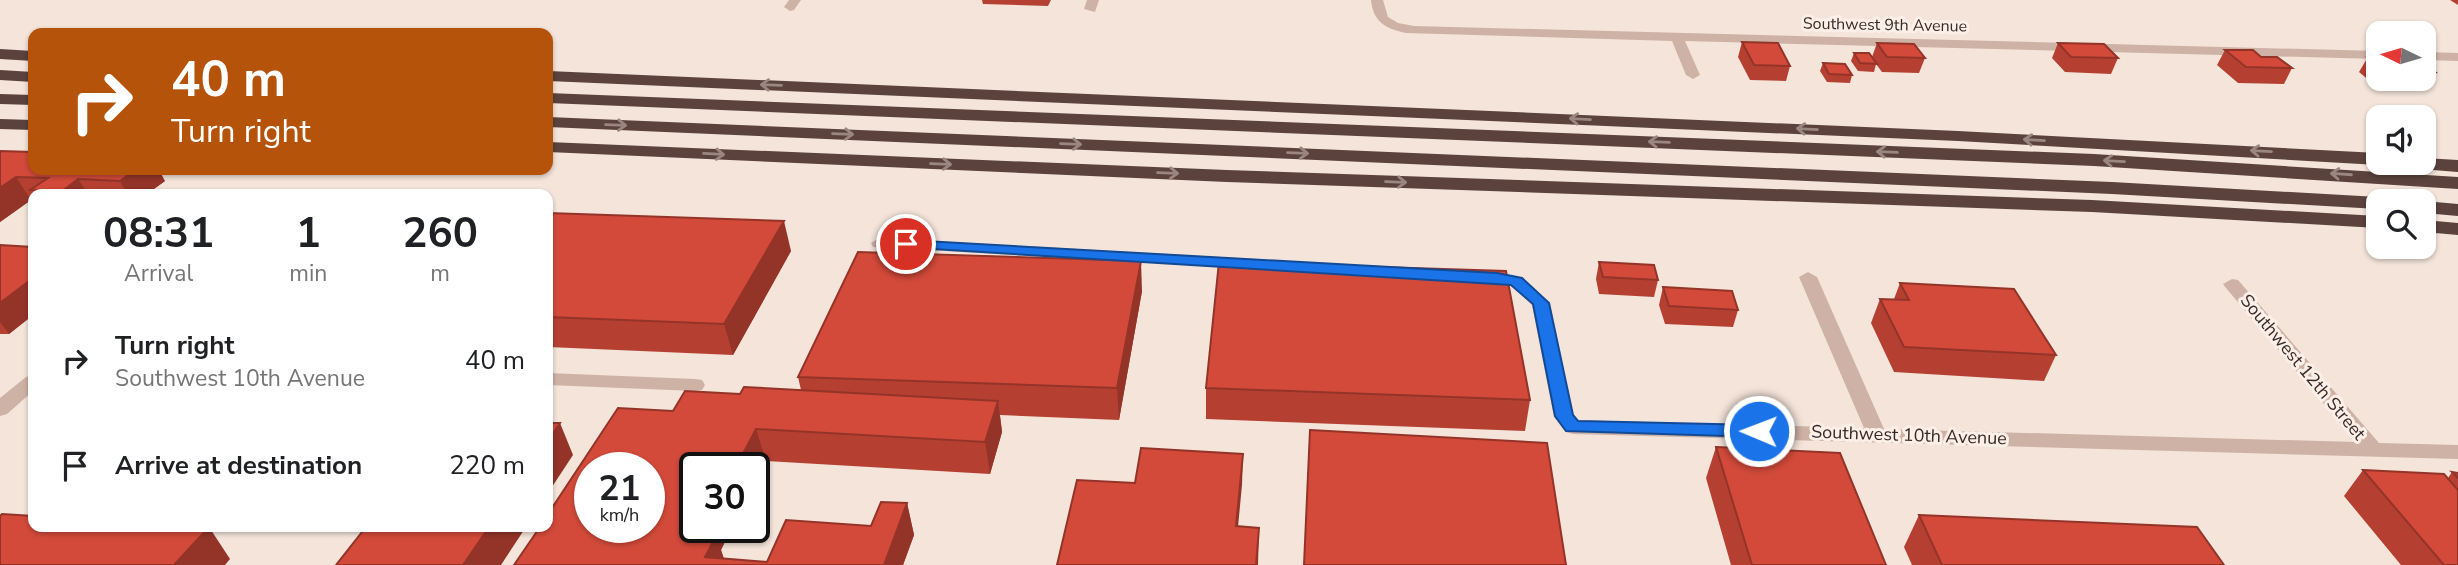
<!DOCTYPE html>
<html lang="en">
<head>
<meta charset="utf-8">
<style>
	:root { --surface:#fff; --page:#f2f2f2; --text:#202124; --muted:#757577 }
	body { margin:0; font-family:"Nunito Sans",sans-serif; background:var(--page); color:var(--text); height:100vh; display:flex; flex-direction:column; font-size:26px; white-space:nowrap }
	* { box-sizing:border-box; margin:0 }
	p { font-size:23px; color:var(--muted) }
	.icon { flex:none; width:38px; height:38px; fill:none; stroke:currentColor; stroke-width:2; stroke-linecap:round; stroke-linejoin:round }
	.map { position:relative; flex:1; overflow:hidden }
	.panel { position:absolute; left:28px; top:189px; width:525px; height:343px; display:flex; flex-direction:column; background:var(--surface); border-radius:14px; box-shadow:0 2px 5px #0004 }
	.panel>* { flex:none }
	.guide { position:absolute; left:28px; top:28px; width:525px; height:147px; border-radius:14px; box-shadow:0 2px 5px #0004; background:#b45309; color:#fff; overflow:hidden }
	.needle { width:46px; rotate:275deg }
	.controls { position:absolute; left:2366px; top:21px; display:grid; gap:14px }
	.controls a { display:grid; place-items:center; width:70px; height:70px; border-radius:14px; background:var(--surface); box-shadow:0 2px 5px #0004; font-size:35px }
	.speed { position:absolute; left:574px; top:452px; display:flex; gap:14px; font-size:35px; font-weight:700; text-align:center }
	.speed>* { display:grid; place-content:center; width:91px; height:91px; border-radius:50%; background:var(--surface); box-shadow:0 2px 5px #0004; line-height:1 }
	.speed small { font-size:18px; font-weight:400 }
	.speed .limit { border:4px solid #111; border-radius:10px; background:#fff; color:#111 }
	.pin { position:absolute; display:grid; place-items:center; width:60px; height:60px; color:#fff; margin:-30px; border:4px solid #fff; border-radius:50%; box-shadow:0 2px 7px #0007 }
	.me { position:absolute; width:77px; margin:-38px; rotate:271deg; stroke-linejoin:round; filter:drop-shadow(0 0 5px #0008) }
	.turn { display:flex; align-items:center; gap:24px; height:147px; padding:0 28px; font-size:32px }
	.turn .icon { width:91px; height:91px; stroke-width:2.5 }
	.turn b { display:block; font-size:49px; line-height:60px }
	.eta { display:flex; justify-content:space-evenly; align-items:center; height:119px; text-align:center }
	.eta b { font-size:42px; font-weight:700; line-height:49px }
	ul { padding:0; list-style:none }
	li { display:flex; align-items:center; gap:21px; height:105px; padding:0 28px }
	li div { flex:1 }
	li b { display:block; font-size:26px }
	li em { font-style:normal }
	.map>svg:first-child { display:block }
</style>
</head>
<body>
<div class="map">
<svg width="2458" height="565" viewBox="0 0 2458 565">
	<rect width="100%" height="100%" fill="#f4e4da"/>
	<g fill="none" stroke-linecap="round" stroke-linejoin="round">
		<g fill="#ceb2a5" fill-rule="evenodd">
			<polygon points="789,0 801,0 794,10 790,11 784,7"/>
			<polygon points="1087,0 1099,0 1095,12 1084,9"/>
			<path d="M1371 0H1383L1388 17 1398 23 1414 26 2378 51V59L1685 41 1700 75 1693 79 1686 75 1672 41 1406 33C1386 29 1373 22 1371 0Z"/>
			<polygon points="2424,52 2458,53 2458,61 2424,60"/>
			<polygon points="879,238 1257,259 1266,264 1257,269 873,247 871,243"/>
			<polygon points="1484,272 1523,278 1550,303 1573,415 1578,420 1864,428 1799,277 1808,272 1817,277 1884,429 2356,442 2226,288 2223,284 2232,279 2238,280 2379,443 2458,445 2458,459 1573,434 1566,432 1554,417 1532,305 1512,286 1478,281 1475,277"/>
			<polygon points="548,373 695,379 702,380 705,385 702,390 695,391 548,385"/>
			<polygon points="33,375 33,391 7,414 0,416 0,398 26,377"/>
		</g>
		<g fill="#5b423d" fill-rule="evenodd">
			<polygon points="0,49 33,51 33,61 0,59"/>
			<polygon points="0,70 33,72 33,82 0,80"/>
			<polygon points="548,71 1958,131 2378,153 2378,163 2385,163 2378,165 1958,141 548,81"/>
			<polygon points="548,93 2094,154 2458,177 2458,189 2094,166 548,103"/>
			<polygon points="0,94 33,95 33,105 0,104"/>
			<polygon points="548,117 2112,182 2378,197 2386,201 2378,201 2378,209 2112,194 548,127"/>
			<polygon points="0,119 33,120 33,130 0,129"/>
			<polygon points="548,142 1227,170 2092,200 2378,216 2378,228 2092,212 1227,182 548,152"/>
			<polygon points="2424,158 2458,160 2458,172 2420,169 2411,163 2424,163"/>
			<polygon points="2424,201 2458,204 2458,216 2424,213"/>
			<polygon points="2424,220 2458,223 2458,235 2424,232"/>
		</g>
	</g>
	<g fill="#b54032">
		<polygon points="982,0 1051,0 1048,6 983,4"/>
		<polygon points="2450,0 2458,0 2458,5"/>
		<polygon points="1742,42 1790,66 1786,81 1750,80 1738,57"/>
		<polygon points="1877,43 1925,58 1919,73 1882,72 1876,64 1874,72 1858,71 1851,61 1854,53 1872,57"/>
		<polygon points="2058,43 2118,58 2111,74 2065,72 2052,58"/>
		<polygon points="2225,50 2261,57 2292,68 2284,84 2238,83 2217,65"/>
		<polygon points="2368,57 2378,57 2378,79 2424,79 2424,63 2435,72 2426,87 2376,86 2359,72"/>
		<polygon points="1823,63 1852,75 1850,83 1827,82 1820,71"/>
		<polygon points="0,151 165,181 147,194 33,194 33,200 31,200 0,222"/>
		<polygon points="548,213 791,251 733,355 548,347"/>
		<polygon points="0,245 33,247 33,315 9,334 0,334"/>
		<polygon points="1599,262 1658,280 1654,297 1599,294 1596,279"/>
		<polygon points="1900,283 2056,355 2044,381 1894,372 1871,323 1880,299 1894,299"/>
		<polygon points="1663,287 1738,310 1733,327 1665,324 1659,305"/>
		<polygon points="1142,291 1119,420 1000,415 1002,432 990,474 766,461 754,483 754,467 695,527 732,527 721,550 724,559 767,562 871,526 907,503 914,535 903,565 514,565 673,411 740,394 801,390 798,377"/>
		<polygon points="1206,388 1530,400 1525,431 1206,419"/>
		<polygon points="1716,447 1886,565 1731,565 1706,478"/>
		<polygon points="2363,470 2448,478 2452,472 2458,473 2458,565 2401,565 2344,496"/>
		<polygon points="1919,515 2224,565 1912,565 1904,547"/>
	</g>
	<g fill="#943429">
		<polygon points="135,170 159,170 165,181 147,194 127,194 120,181"/>
		<polygon points="16,177 31,200 0,222 0,188"/>
		<polygon points="78,179 88,194 62,194 61,192"/>
		<polygon points="784,221 791,251 733,355 724,324"/>
		<polygon points="1141,261 1142,291 1119,420 1117,388"/>
		<polygon points="32,278 33,280 33,315 9,334 0,322 0,303"/>
		<polygon points="998,401 1002,432 990,474 985,442"/>
		<polygon points="560,423 573,455 548,493 548,441"/>
		<polygon points="756,429 766,461 754,483 754,467 736,467"/>
		<polygon points="1243,454 1242,485 1235,558 1236,526"/>
		<polygon points="907,503 914,535 903,565 884,565"/>
		<polygon points="209,527 230,559 225,565 174,565"/>
		<polygon points="489,527 526,527 501,565 463,565"/>
		<polygon points="705,527 732,527 721,550 726,565 705,557 700,536"/>
		<polygon points="1259,528 1258,565 1256,565"/>
	</g>
	<g fill="#d34a3a" stroke="#943429" stroke-width="2" fill-rule="evenodd">
		<polygon points="1742,42 1778,43 1790,66 1754,65"/>
		<polygon points="1877,43 1914,44 1925,58 1887,57"/>
		<polygon points="2058,43 2104,44 2118,58 2071,57"/>
		<polygon points="2225,50 2253,50 2261,57 2277,57 2292,68 2246,67"/>
		<polygon points="1854,53 1869,53 1877,64 1860,63"/>
		<polygon points="2368,57 2378,57 2378,65"/>
		<polygon points="1823,63 1845,64 1852,75 1829,74"/>
		<polygon points="2424,63 2435,72 2424,71"/>
		<polygon points="0,151 33,152 33,170 135,170 120,181 78,179 61,192 30,190 48,178 16,177 0,188"/>
		<polygon points="548,213 784,221 724,324 548,317"/>
		<polygon points="0,245 33,247 33,278 0,303"/>
		<polygon points="858,252 1141,261 1117,388 798,377"/>
		<polygon points="1219,262 1506,271 1530,400 1206,388"/>
		<polygon points="1599,262 1654,265 1658,280 1603,277"/>
		<polygon points="1900,283 2014,289 2056,355 1904,347 1880,299 1909,300"/>
		<polygon points="1663,287 1732,291 1738,310 1669,306"/>
		<path d="M744 387 998 401 985 442 756 429 736 467H695V527H705L700 536H716L705 557 767 562 786 520 871 526 881 502 907 503 884 565H514L540 527H548V514L618 408 673 411 685 391 740 394ZM590 467H649V527H590Z"/>
		<polygon points="548,423 560,423 548,441"/>
		<polygon points="1310,430 1547,443 1566,565 1304,565"/>
		<polygon points="1716,447 1840,453 1886,565 1752,565"/>
		<polygon points="1141,448 1243,454 1236,526 1259,528 1256,565 1057,565 1077,480 1135,483"/>
		<polygon points="2363,470 2444,474 2458,490 2458,565 2444,565"/>
		<polygon points="2452,472 2458,473 2458,478"/>
		<polygon points="2,514 33,516 33,527 209,527 174,565 0,565 0,516"/>
		<polygon points="1919,515 2197,527 2224,565 1942,565"/>
		<polygon points="366,527 489,527 463,565 336,565"/>
	</g>
	<defs><path id="oneway-shaft" d="M-6 0H5M1.5-3L5.5 0L1.5 3" fill="none" stroke-width="1.6" stroke-linecap="round" stroke-linejoin="round" transform="scale(1.75)"/></defs>
	<g stroke="#9b8781">
		<use href="#oneway-shaft" transform="translate(771 85) rotate(-178)"/>
		<use href="#oneway-shaft" transform="translate(1580 119) rotate(-177)"/>
		<use href="#oneway-shaft" transform="translate(616 125) rotate(2)"/>
		<use href="#oneway-shaft" transform="translate(1807 129) rotate(-177)"/>
		<use href="#oneway-shaft" transform="translate(843 134) rotate(2)"/>
		<use href="#oneway-shaft" transform="translate(2034 140) rotate(-177)"/>
		<use href="#oneway-shaft" transform="translate(1659 142) rotate(-178)"/>
		<use href="#oneway-shaft" transform="translate(1071 144) rotate(2)"/>
		<use href="#oneway-shaft" transform="translate(2261 151) rotate(-177)"/>
		<use href="#oneway-shaft" transform="translate(1887 152) rotate(-178)"/>
		<use href="#oneway-shaft" transform="translate(1298 153) rotate(2)"/>
		<use href="#oneway-shaft" transform="translate(714 154) rotate(3)"/>
		<use href="#oneway-shaft" transform="translate(2114 161) rotate(-177)"/>
		<use href="#oneway-shaft" transform="translate(941 164) rotate(2)"/>
		<use href="#oneway-shaft" transform="translate(1168 173) rotate(2)"/>
		<use href="#oneway-shaft" transform="translate(2341 174) rotate(-176)"/>
		<use href="#oneway-shaft" transform="translate(1396 182) rotate(2)"/>
	</g>
	<polygon fill="#1a73e8" stroke="#114b97" stroke-width="2" points="906,240 1497,273 1522,278 1549,303 1573,415 1578,421 1759,425 1769,431 1759,437 1566,431 1555,416 1533,304 1511,285 901,247 898,244"/>
	<g text-anchor="middle" dominant-baseline="central" stroke-width="6" stroke-linejoin="round" paint-order="stroke">
		<g font-size="16" fill="#392a27" stroke="#fbefe7">
			<text transform="translate(1885 25) rotate(1)">Southwest 9th Avenue</text>
		</g>
		<g font-size="18" fill="#392a27" stroke="#fbefe7">
			<text transform="translate(2303 367) rotate(50)">Southwest 12th Street</text>
			<text transform="translate(1909 435) rotate(2)">Southwest 10th Avenue</text>
		</g>
	</g>
</svg>
<div class="controls">
<a><svg class="needle" viewBox="-14 -14 28 28"><path d="M0-13l5 13h-10z" fill="#e53935"/><path d="M0 13l5-13h-10z" fill="#757577"/></svg></a>
<a><svg class="icon" aria-label="sound" viewBox="0 0 24 24"><path d="M4 9h4l5-4v14l-5-4H4zM17 9q2 3 0 6"/></svg></a>
<a><svg class="icon" aria-label="search" viewBox="0 0 24 24"><circle cx="10" cy="10" r="6"/><path d="M15 15l6 6"/></svg></a>
</div>
<div class="speed"><div>21<small>km/h</small></div><div class="limit">30</div></div>
<div class="pin" style="left:906px;top:244px;background:#d93025"><svg class="icon" aria-label="arrive" viewBox="0 0 24 24"><path d="M6 21V4h12l-3 4 3 4H6"/></svg></div>
<svg class="me" style="left:1759px;top:431px" viewBox="-20 -20 40 40"><circle r="17" fill="#1a73e8" stroke="#fff" stroke-width="3"/><path d="M0-11L8 9 0 5-8 9z" fill="#fff"/></svg>
<div class="guide">
<div class="turn"><svg class="icon" aria-label="right" viewBox="0 0 24 24"><path d="M7 20v-9h11M14 6l5 5-5 5"/></svg><div><b>40 m</b>Turn right</div></div>
</div>
<section class="panel">
<div class="eta">
<div><b>08:31</b><p>Arrival</p></div>
<div><b>1</b><p>min</p></div>
<div><b>260</b><p>m</p></div>
</div>
<ul>
<li><svg class="icon" aria-label="right" viewBox="0 0 24 24"><path d="M7 20v-9h11M14 6l5 5-5 5"/></svg><div><b>Turn right</b><p>Southwest 10th Avenue</p></div><em>40 m</em></li>
<li><svg class="icon" aria-label="arrive" viewBox="0 0 24 24"><path d="M6 21V4h12l-3 4 3 4H6"/></svg><div><b>Arrive at destination</b></div><em>220 m</em></li>
</ul>
</section>
</div>
</body>
</html>
